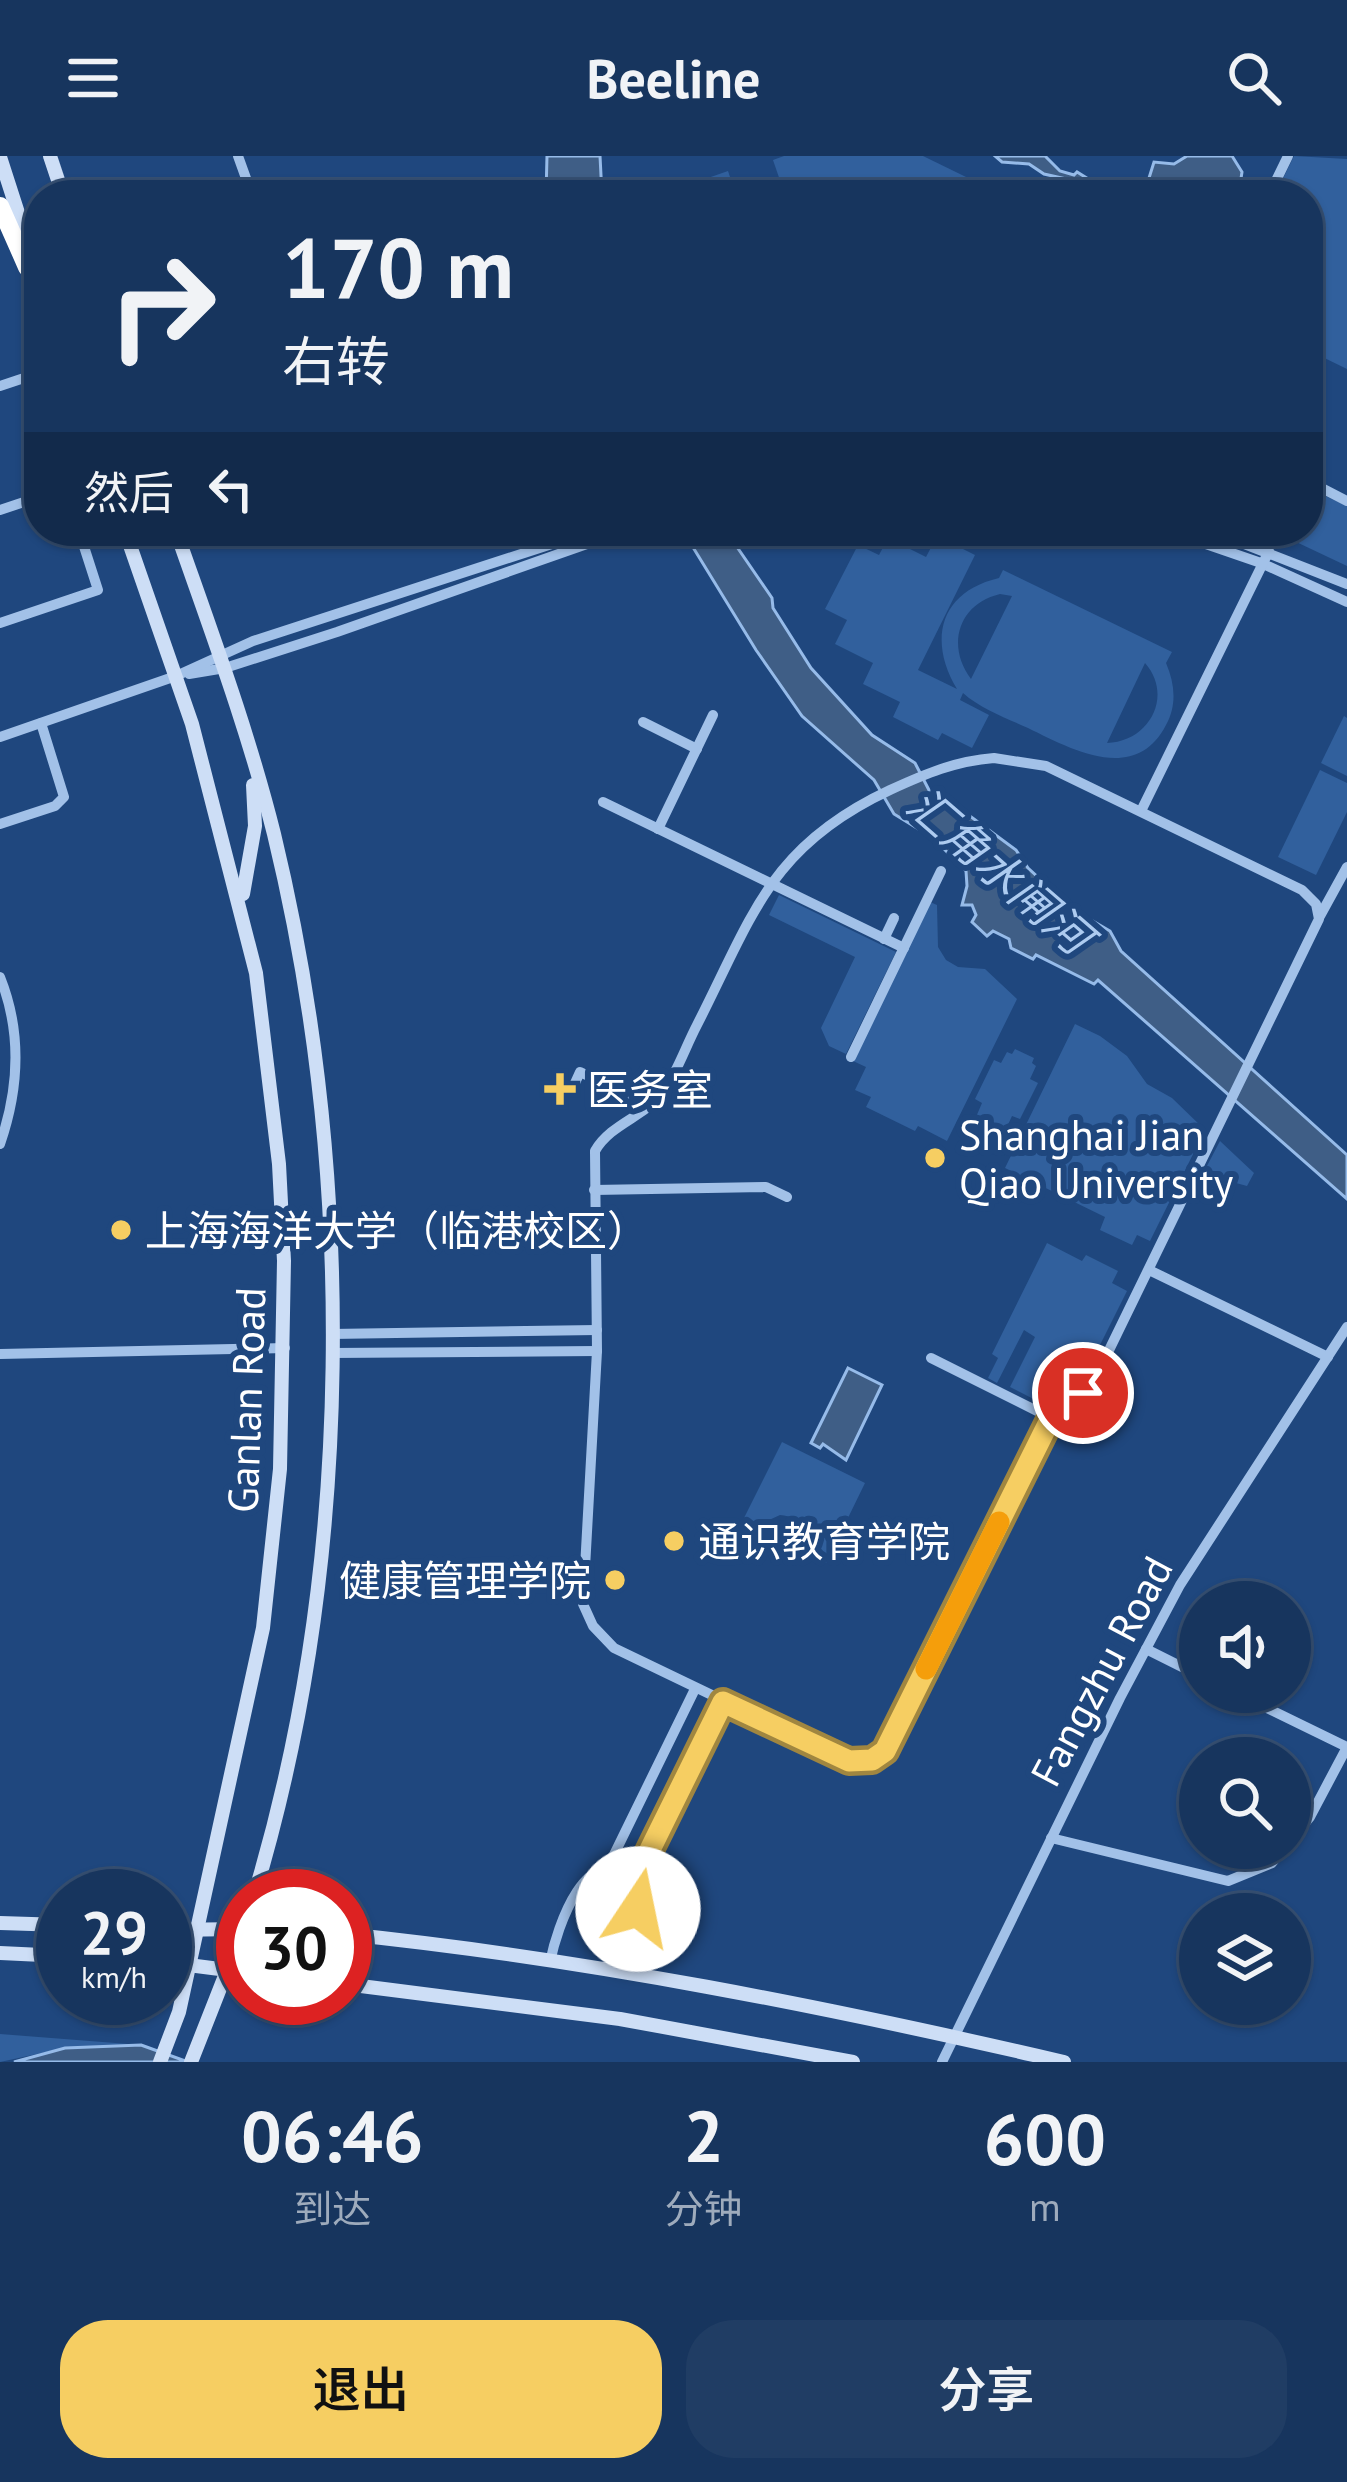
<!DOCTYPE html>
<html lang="zh">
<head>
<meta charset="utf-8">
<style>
	:root { --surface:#17355e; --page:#203d64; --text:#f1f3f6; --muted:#9eabbc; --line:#365073; --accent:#f6ce62 }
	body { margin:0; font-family:"PT Sans","Noto Sans SC",sans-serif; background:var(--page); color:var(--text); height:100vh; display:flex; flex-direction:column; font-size:45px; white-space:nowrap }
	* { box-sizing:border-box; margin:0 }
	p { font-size:39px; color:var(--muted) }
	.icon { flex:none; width:66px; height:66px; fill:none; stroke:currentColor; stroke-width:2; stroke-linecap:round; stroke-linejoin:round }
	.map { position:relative; height:1906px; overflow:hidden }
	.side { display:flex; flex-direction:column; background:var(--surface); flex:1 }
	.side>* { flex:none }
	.guide { position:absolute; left:24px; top:24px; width:1299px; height:366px; border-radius:48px; box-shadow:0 3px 9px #0004,0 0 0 3px var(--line); background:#17355e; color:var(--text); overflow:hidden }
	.buttons { position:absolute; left:1179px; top:1425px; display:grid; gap:24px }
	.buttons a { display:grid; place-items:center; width:132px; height:132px; border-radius:50%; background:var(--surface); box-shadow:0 3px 9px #0004,0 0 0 3px var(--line); font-size:60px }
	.speed { position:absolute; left:36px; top:1713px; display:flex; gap:24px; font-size:60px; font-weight:700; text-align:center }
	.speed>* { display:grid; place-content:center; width:156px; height:156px; border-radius:50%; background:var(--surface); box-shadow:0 3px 9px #0004,0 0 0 3px var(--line); line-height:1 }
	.speed small { font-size:30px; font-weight:400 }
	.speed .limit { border:18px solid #d22; background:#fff; color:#111 }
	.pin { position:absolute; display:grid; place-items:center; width:102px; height:102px; color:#fff; margin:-51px; border:6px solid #fff; border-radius:50%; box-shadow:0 3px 12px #0007 }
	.me { position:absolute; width:132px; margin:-66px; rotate:11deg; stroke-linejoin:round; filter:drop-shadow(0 0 9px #0008) }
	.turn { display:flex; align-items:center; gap:42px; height:252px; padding:0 60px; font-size:54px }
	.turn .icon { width:156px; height:156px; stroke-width:2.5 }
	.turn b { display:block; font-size:84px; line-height:102px }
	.then { display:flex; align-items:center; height:114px; padding:0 60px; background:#0003; gap:24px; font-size:45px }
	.eta { display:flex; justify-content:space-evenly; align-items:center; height:204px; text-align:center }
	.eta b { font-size:72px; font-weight:600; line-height:84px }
	.cta { display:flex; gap:24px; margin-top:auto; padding:24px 60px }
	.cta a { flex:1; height:138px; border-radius:48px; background:var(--accent); color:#111; font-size:48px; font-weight:600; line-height:138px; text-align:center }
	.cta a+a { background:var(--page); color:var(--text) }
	header { display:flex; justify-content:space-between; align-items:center; height:156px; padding:0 60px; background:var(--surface); font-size:54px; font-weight:600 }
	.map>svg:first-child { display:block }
</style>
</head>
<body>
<header><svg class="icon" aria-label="menu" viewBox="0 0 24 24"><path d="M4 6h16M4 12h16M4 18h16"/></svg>Beeline<svg class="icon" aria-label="search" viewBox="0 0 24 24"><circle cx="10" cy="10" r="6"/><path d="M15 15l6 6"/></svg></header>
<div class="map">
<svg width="1347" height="1906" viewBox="0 0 1347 1906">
	<rect width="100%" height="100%" fill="#1f477e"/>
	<g fill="#31609d" fill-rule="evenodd">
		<polygon points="784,0 923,0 1003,39 785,39 773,4"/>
		<polygon points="1294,0 1347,3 1347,213 1308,194 1308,39 1275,39"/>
		<polygon points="728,15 736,39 659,39"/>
		<polygon points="1308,332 1347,350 1347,410 1273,375 1308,375"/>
		<path d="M937 380 975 399 918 514 957 533C928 485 939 436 999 422L1003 414 1172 496 1166 507C1175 528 1177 549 1166 569 1135 629 1071 593 1028 572 1006 562 981 553 963 537L960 544 989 559 972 592 942 577 938 584 893 561 900 546 863 528 873 507 835 488 847 464 825 453 858 389 879 399 888 382 926 401ZM1000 438 1012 440 971 523C946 490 958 448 1000 438ZM1145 507C1174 540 1149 586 1107 587Z"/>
		<polygon points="1344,560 1347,562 1347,620 1321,607"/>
		<polygon points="1320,614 1347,627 1347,656 1316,719 1278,701"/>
		<polygon points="779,739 896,796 846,898 829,890 821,872 855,801 769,759"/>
		<polygon points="930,746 937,749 938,791 946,804 958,811 985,813 1017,843 947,985 918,970 915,975 866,951 871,941 855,934 866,911 853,905"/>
		<polygon points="1075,868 1100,880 1127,900 1147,928 1172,942 1205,974 1150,1085 1137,1079 1132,1089 1100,1074 1105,1061 1005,1012"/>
		<polygon points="1015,893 1034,902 1032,907 1036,910 1030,923 1038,927 1020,963 1012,960 1005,975 1000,973 998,977 978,968 980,963 976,961 982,947 975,943 994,904 1001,907 1007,896 1012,898"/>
		<polygon points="1220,985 1254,1017 1247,1030 1225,1024 1217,1039 1197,1029"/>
		<polygon points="1047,1087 1082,1105 1086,1099 1118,1115 1112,1127 1127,1135 1082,1225 1047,1250 1010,1231 1035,1181 1024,1174 997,1227 988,1222 998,1202 992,1198"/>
		<path d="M782 1286 865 1327 826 1407 812 1396C814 1374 802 1361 780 1359L758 1369 742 1366Z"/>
		<polygon points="0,1878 141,1889 65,1892 0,1906"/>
	</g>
	<g fill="#3f5e86" stroke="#96bbe9" stroke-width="3">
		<polygon points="547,0 600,0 602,39 546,39"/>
		<polygon points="995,0 1045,0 1060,15 1074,19 1077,16 1106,34 1108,31 1119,39 1086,38 1066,23 1044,18 1029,8 1002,6"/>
		<polygon points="1187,0 1232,0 1242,16 1239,35 1233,39 1154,39 1149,22 1154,6 1174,8"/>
		<polygon points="683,375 726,375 772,442 773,452 811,512 872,579 915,607 930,636 951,646 1016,694 1028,712 1074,754 1110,775 1121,795 1347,999 1347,1043 1098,824 1094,828 1036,799 1033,803 1011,792 1009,783 993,775 987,780 972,766 976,759 972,749 962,749 967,730 966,715 933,682 894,658 874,624 802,560 756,494"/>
		<polygon points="848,1212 882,1229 846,1304 823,1288 820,1292 811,1287"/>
		<polygon points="141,1889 188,1906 14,1906 65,1892"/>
	</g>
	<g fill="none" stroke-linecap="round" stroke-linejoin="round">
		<g stroke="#a2c1e8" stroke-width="10">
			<polyline points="238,0 252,39"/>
			<polyline points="1269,39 1288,0"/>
			<polyline points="0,230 39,217"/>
			<polyline points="1308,325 1347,345"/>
			<polyline points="0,354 39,341"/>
			<polyline points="1168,375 1261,407 1347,446"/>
			<polyline points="1211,375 1347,428"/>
			<polyline points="0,467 98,434 79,375"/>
			<polyline points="189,518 225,512 337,476 624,375"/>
			<polyline points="643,566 697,593"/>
			<polyline points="0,581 176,520 253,485 592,375"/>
			<path d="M994 602 1046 610 1302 734 1316 748 1319 763 1095 1223 1051 1262 891 1586 879 1600 849 1605 614 1492 593 1470 583 1448 597 1195 595 995C611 967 647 960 664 935 677 916 686 890 697 869 753 759 770 690 890 634 925 618 955 605 994 602Z"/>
			<polyline points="603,646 904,792"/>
			<polyline points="1141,655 1269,395"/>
			<polyline points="0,668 55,650 64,641 41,567"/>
			<polyline points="658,673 713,559"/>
			<polyline points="1320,760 1347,711"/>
			<polyline points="884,783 894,762"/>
			<path d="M0 821C22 876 19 933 0 988"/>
			<polyline points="851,901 941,715"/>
			<polyline points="575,927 580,916 648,948"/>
			<polyline points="594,1034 766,1031 787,1041"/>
			<polyline points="1149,1114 1328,1201"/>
			<polyline points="331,1178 597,1174"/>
			<polyline points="331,1197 597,1195"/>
			<polyline points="0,1198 285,1192"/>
			<polyline points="931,1202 1051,1262"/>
			<polyline points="1146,1493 1200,1520"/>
			<polyline points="1234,1536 1347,1591"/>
			<polyline points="1051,1682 1228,1725 1272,1707 1284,1692"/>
			<polyline points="1290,1685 1310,1661 1347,1591"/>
			<polyline points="607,1713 695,1533"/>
			<polyline points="634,1726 723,1546"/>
			<path d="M550 1806C557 1772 587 1679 634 1726L638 1753 614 1814"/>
			<polyline points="942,1906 1120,1542 1180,1429 1347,1171"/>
		</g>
		<g stroke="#cddef6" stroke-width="14">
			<polyline points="50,0 63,39"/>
			<polyline points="0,1 39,122"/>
			<polyline points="125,375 192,568 256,817 279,1008 284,1105 280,1313 263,1472 179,1856 160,1906"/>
			<path d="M176 375C211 475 248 574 274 678 356 1017 355 1405 254 1740"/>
			<polyline points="243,738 255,670 253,629"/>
			<polyline points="0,1767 63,1769"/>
			<polyline points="165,1774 243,1773"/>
			<path d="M345 1778C587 1803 827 1851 1064 1906"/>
			<polyline points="0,1797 63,1800"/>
			<polyline points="165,1806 243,1816"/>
			<polyline points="345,1828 620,1863 853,1906"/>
			<polyline points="191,1906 243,1774"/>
		</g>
		<polyline stroke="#fff" stroke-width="18" points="0,50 27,111 39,127"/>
	</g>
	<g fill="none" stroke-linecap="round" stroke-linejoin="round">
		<defs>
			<polyline id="route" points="638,1753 639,1743 634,1726 723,1546 849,1605 872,1604 885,1595 1051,1262 1083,1237"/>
		</defs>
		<use href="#route" stroke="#a08640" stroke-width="30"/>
		<use href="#route" stroke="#f6ce62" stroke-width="21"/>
		<polyline stroke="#f59e0b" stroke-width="21" points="926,1513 999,1366"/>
	</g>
	<g fill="#f6ce62" stroke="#1f477e" stroke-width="4.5">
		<path d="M554 915h12v12h12v12h-12v12h-12v-12h-12v-12h12z"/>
		<circle cx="935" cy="1002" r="12"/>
		<circle cx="121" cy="1074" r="12"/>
		<circle cx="674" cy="1385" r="12"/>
		<circle cx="615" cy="1424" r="12"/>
	</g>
	<g text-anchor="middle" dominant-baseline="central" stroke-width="12" stroke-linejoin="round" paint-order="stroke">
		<g font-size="42" fill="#fff" stroke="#1f477e" text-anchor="start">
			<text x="587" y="933">医务室</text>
			<text x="959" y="978">Shanghai Jian<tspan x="959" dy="48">Qiao University</tspan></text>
			<text x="145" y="1074">上海海洋大学（临港校区）</text>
			<text x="698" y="1385">通识教育学院</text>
			<text x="591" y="1424" text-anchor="end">健康管理学院</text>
		</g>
		<g font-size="42" fill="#fff" stroke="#1f477e">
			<text transform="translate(246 1244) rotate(-88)">Ganlan Road</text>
			<text transform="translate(1101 1515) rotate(-62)">Fangzhu Road</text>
		</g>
		<g font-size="45" font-style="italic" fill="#adcbf0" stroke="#1f477e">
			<text transform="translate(1000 714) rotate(41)">汇角水闸河</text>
		</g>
	</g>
</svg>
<div class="buttons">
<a><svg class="icon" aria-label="sound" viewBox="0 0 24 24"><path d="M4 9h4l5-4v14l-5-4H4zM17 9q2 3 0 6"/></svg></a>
<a><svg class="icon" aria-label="search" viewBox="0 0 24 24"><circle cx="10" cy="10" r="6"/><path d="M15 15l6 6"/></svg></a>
<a><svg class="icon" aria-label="layers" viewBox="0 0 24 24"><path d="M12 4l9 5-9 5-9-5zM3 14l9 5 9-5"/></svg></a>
</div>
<div class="speed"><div>29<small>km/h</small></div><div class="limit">30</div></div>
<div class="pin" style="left:1083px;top:1237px;background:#d93025"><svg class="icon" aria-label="arrive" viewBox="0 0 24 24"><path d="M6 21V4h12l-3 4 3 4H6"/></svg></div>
<svg class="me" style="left:638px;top:1753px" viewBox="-20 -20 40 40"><circle r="19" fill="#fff"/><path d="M0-13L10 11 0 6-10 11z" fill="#f6ce62"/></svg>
<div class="guide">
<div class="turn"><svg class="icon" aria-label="right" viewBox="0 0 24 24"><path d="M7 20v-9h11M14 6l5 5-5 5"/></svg><div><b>170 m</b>右转</div></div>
<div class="then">然后<svg class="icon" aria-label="left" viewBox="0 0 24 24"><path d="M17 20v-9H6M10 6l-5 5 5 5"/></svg></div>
</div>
</div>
<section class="side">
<div class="eta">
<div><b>06:46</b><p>到达</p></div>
<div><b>2</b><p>分钟</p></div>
<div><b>600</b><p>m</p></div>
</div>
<div class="cta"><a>退出</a><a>分享</a></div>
</section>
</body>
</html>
